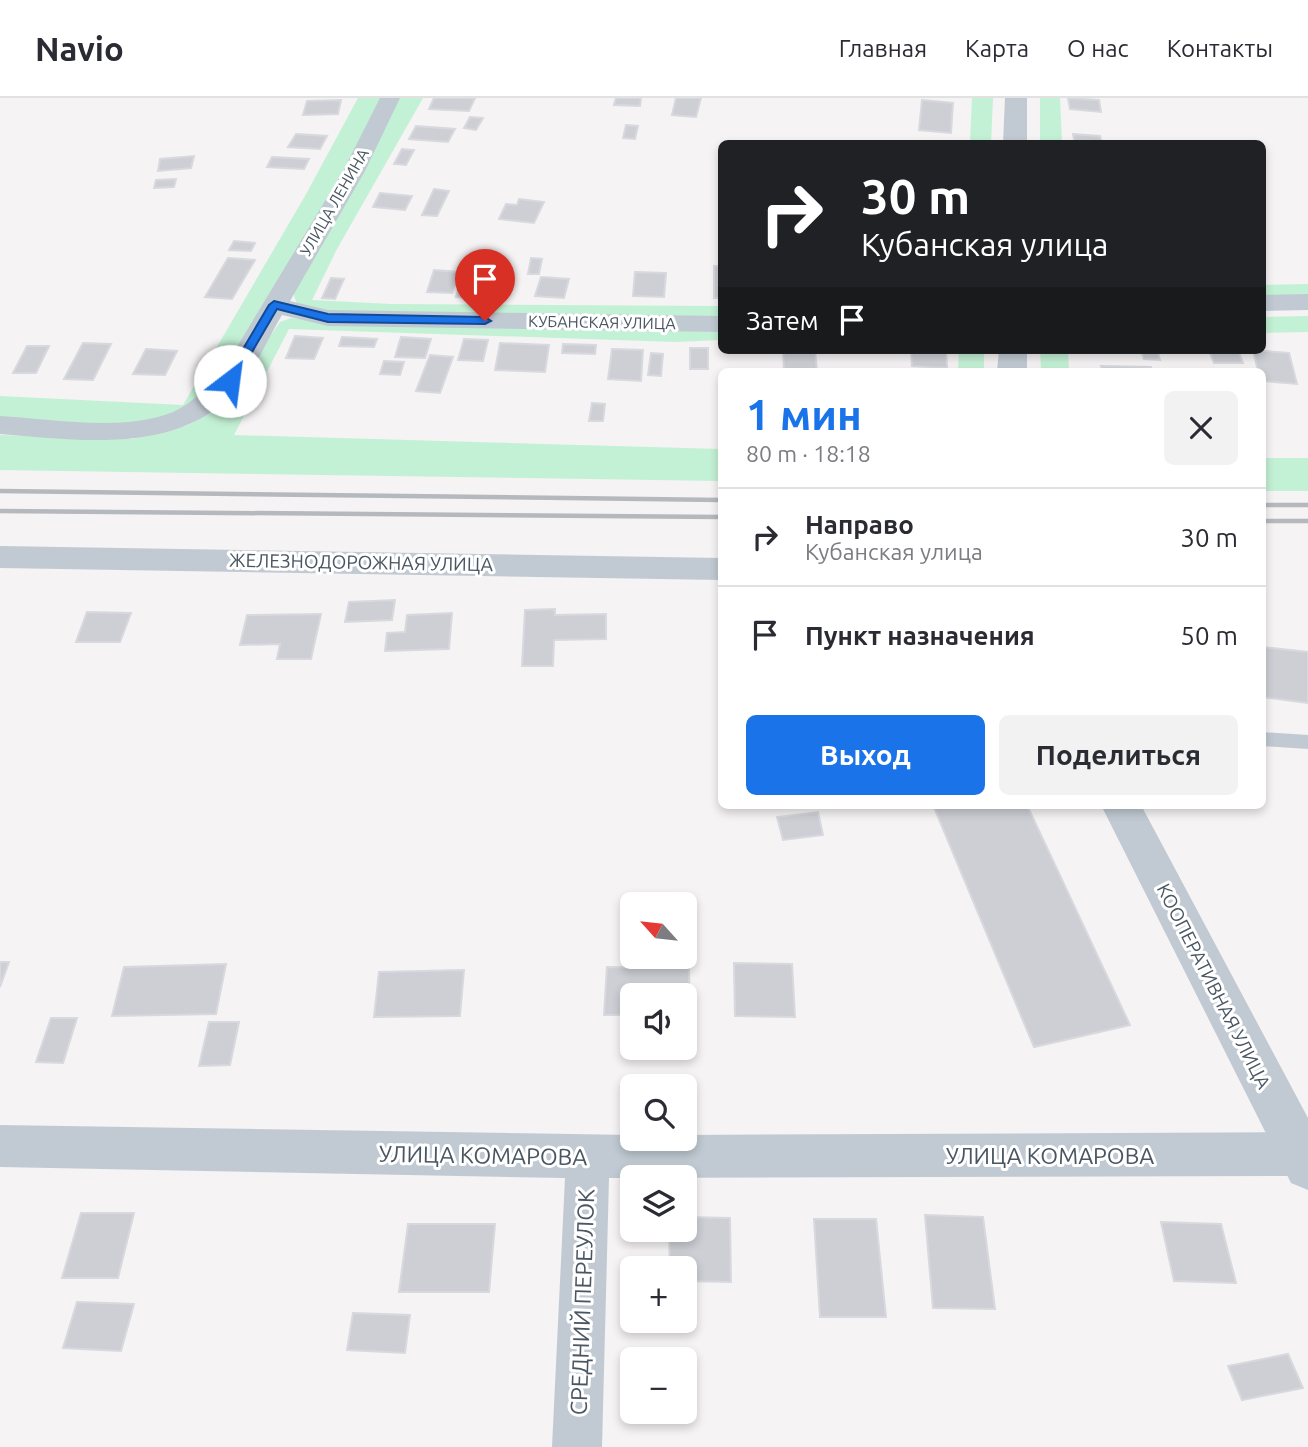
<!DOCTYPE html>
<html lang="ru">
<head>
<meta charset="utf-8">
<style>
	:root { --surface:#fff; --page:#f2f2f3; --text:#2b2b33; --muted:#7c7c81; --line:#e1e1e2; --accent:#1a73e8 }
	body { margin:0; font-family:Ubuntu,sans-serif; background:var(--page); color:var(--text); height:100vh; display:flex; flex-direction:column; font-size:26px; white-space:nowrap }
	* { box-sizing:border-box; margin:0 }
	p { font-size:23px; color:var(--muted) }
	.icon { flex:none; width:38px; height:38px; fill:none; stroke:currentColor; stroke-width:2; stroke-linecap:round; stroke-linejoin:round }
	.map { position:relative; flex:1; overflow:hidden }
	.side { position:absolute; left:718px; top:270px; width:548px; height:441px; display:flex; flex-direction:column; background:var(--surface); border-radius:10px; box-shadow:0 4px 10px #0003 }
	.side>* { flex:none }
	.top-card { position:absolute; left:718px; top:42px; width:548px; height:214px; border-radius:10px; box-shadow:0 4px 10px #0003; background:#202124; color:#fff; overflow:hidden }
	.needle { width:46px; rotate:297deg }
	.fabs { position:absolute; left:620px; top:794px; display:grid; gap:14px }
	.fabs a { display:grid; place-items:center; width:77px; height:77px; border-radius:10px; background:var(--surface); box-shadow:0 4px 10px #0003; font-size:35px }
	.pin { position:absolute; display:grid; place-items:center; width:60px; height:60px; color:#fff; margin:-72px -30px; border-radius:50% 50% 50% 0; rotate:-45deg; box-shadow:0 0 7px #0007 }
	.pin .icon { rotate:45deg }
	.me { position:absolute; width:77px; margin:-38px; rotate:30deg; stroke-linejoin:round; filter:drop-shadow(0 0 5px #0008) }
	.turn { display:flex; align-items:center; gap:24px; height:147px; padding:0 28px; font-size:32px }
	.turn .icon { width:91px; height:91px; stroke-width:2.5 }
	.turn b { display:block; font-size:49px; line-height:60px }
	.then { display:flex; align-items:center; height:66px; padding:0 28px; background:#0003; gap:14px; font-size:26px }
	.round { display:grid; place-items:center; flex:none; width:74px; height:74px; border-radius:10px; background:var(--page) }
	.overview { display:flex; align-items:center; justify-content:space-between; height:119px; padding:0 28px }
	h1 { font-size:42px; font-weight:700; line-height:52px; color:var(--accent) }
	.button { display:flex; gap:14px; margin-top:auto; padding:14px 28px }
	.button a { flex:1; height:80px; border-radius:10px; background:var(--accent); color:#fff; font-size:28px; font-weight:700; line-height:80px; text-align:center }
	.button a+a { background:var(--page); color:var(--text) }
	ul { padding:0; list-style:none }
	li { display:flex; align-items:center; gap:21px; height:98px; padding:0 28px; border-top:2px solid var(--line) }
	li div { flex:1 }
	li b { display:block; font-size:26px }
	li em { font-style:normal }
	header { display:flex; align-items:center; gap:42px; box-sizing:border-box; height:98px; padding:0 35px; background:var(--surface); border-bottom:2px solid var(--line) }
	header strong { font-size:33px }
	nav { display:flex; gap:38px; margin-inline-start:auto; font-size:24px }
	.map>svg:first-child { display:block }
</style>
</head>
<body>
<header>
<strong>Navio</strong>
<nav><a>Главная</a><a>Карта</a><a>О нас</a><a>Контакты</a></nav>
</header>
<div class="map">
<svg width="1308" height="1349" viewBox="0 0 1308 1349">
	<rect width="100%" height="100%" fill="#f5f3f3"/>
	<g fill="#c3f1d5">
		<polygon points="358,0 384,0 232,268 182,313 145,324 102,326 0,321 0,298 183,307 305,98"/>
		<polygon points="399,0 423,0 337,151 312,202 391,206 721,208 721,219 327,214 297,206 292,192"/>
		<polygon points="972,0 993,0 991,45 970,45"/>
		<polygon points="1040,0 1060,0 1062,45 1040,45"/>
		<polygon points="1308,186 1308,199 1262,201 1262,187"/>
		<polygon points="1308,218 1308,234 1262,235 1262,219"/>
		<polygon points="291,220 343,225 721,230 721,242 676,244 289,231 234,337 721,351 721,383 0,372 0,337 133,341 186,328 219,311 280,224"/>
		<polygon points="959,252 984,252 984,273 958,273"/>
		<polygon points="1040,252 1068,252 1069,273 1041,273"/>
		<rect x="1262" y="360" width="46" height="33"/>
	</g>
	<g fill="#cdcfd5" stroke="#d7d9de" stroke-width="2">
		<polygon points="434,0 475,0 469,13 429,11"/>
		<polygon points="616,0 641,0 640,8 614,7"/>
		<polygon points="676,0 701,0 696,19 672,17"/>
		<polygon points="1068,0 1099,2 1101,14 1070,11"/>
		<polygon points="341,2 338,16 303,17 307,3"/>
		<polygon points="922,2 953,5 951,35 919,32"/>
		<polygon points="470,19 483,20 476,32 464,30"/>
		<polygon points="626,27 638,28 635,41 623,40"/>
		<polygon points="416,28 455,31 448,44 409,41"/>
		<polygon points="296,36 327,38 320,51 288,49"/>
		<polygon points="1073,36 1100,38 1102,46 1075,46"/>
		<polygon points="402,51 414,52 406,67 394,66"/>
		<polygon points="194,58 191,70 158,73 160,61"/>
		<polygon points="272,59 309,61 304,71 267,69"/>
		<polygon points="176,81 174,89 154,90 156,82"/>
		<polygon points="434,91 449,93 437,118 422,117"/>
		<polygon points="380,95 412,98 405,112 373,109"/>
		<polygon points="519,101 544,104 534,125 499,121 506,106 517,107"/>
		<polygon points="234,143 255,145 251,153 229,152"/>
		<polygon points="228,160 255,162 232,201 205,199"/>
		<polygon points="531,160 542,161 539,176 528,176"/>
		<rect x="714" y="168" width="7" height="32"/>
		<polygon points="434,172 459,174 452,195 427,194"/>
		<polygon points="463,174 488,176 481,201 456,199"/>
		<polygon points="635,174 666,175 664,199 633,198"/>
		<polygon points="541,179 569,181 564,200 535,198"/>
		<polygon points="331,180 344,181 335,201 322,200"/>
		<polygon points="295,238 323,240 314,261 286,260"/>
		<polygon points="342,239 377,241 374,249 339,248"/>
		<polygon points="401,239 431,241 425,260 395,259"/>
		<polygon points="464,241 488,242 483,263 458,262"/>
		<polygon points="83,245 111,246 93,282 64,281"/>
		<polygon points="500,245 549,247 545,274 495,272"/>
		<polygon points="563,246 596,247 595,256 562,255"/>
		<polygon points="27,248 49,248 36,275 13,275"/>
		<rect x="690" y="250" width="18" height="21"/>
		<polygon points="146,251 177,253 165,277 133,276"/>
		<polygon points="612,251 643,252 641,283 608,281"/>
		<polygon points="783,252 815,252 817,273 784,272"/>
		<polygon points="911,252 946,252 947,270 912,268"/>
		<polygon points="1141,252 1157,252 1160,262 1144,261"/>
		<polygon points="1209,252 1238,252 1243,265 1214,265"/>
		<polygon points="1253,252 1289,255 1297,286 1262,283 1262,273 1258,273"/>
		<polygon points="651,255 663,256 661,278 648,277"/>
		<polygon points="430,257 453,259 440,295 416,293"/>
		<polygon points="384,263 404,264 400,277 380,276"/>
		<polygon points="1101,268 1151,269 1152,273 1102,273"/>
		<polygon points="592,305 605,306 603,323 589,323"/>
		<polygon points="395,502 392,522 345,524 349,504"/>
		<polygon points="555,511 555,517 606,516 606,541 554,542 553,568 522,568 525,512"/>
		<polygon points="87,514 131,515 120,544 76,544"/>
		<polygon points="452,515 449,551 385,553 387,535 405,534 407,517"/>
		<polygon points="321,516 311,561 277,561 280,546 240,547 247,517"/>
		<polygon points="1262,549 1308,554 1308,605 1262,599"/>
		<polygon points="933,707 1027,707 1130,927 1034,949"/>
		<polygon points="818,714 823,737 783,742 777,719"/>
		<polygon points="0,864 9,864 0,889"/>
		<polygon points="734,865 792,866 795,919 735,918"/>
		<polygon points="226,866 216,916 112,918 124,869"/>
		<polygon points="607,869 689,870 690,918 684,918 684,898 632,898 632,917 604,917"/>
		<polygon points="464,872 460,918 374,919 379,874"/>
		<polygon points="51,920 77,920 63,965 36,964"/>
		<polygon points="209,924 239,924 230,967 199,968"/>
		<polygon points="81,1115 134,1115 118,1180 62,1180"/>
		<polygon points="925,1117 983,1119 995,1211 933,1210"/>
		<polygon points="684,1119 730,1120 731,1184 684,1183 684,1171 670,1171 669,1132 684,1132"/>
		<polygon points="814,1121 876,1121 886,1219 820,1219"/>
		<polygon points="1161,1124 1221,1126 1236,1185 1174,1183"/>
		<polygon points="408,1126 495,1126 489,1194 399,1194"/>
		<polygon points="77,1204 134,1206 121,1253 63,1250"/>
		<polygon points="353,1215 410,1217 405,1255 347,1252"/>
		<polygon points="1288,1256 1303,1290 1242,1302 1228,1268"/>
	</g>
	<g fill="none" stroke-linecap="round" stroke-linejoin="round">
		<polygon fill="#c1cad2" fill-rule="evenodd" points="1262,634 1308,637 1308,651 1262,648"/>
		<g fill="#c1cad2" fill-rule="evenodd">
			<path d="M380 0H400L365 73 290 203 328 212 721 218V234L328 228 282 217C268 240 256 270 238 291 178 358 81 342 0 336V318C51 321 125 334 173 314 192 305 205 291 220 277L343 73Z"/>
			<polygon points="1308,196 1308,212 1262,213 1262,197"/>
			<polygon points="0,448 721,460 721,482 0,470"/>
			<polygon points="0,1027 632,1037 632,1041 684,1041 684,1037 1302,1034 1308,1037 1308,1075 1302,1078 609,1080 602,1349 552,1349 565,1080 0,1069"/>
		</g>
		<g fill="#c1cad2" fill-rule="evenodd">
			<polygon points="1005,0 1027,0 1027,46 1003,46"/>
			<polygon points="999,252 1027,252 1027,273 997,273"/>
			<polygon points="1101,707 1141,707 1308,1020 1308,1092 1291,1085"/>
		</g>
		<g stroke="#b5b8bd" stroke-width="4.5">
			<polyline points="0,393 721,402"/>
			<polyline points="1262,407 1308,407"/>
			<polyline points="0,413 721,419"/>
			<polyline points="1262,423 1308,423"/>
		</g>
	</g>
	<polygon fill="#1a73e8" stroke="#114b97" stroke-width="2" points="274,203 328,216 485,219 491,223 485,226 328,224 277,211 234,285 226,285 224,283 269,207"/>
	<g text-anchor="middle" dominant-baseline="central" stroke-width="6" stroke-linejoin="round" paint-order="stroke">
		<g font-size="16" fill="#4a5661" stroke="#fff">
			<text transform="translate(334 104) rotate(-60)">УЛИЦА ЛЕНИНА</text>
			<text transform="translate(602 224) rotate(1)">КУБАНСКАЯ УЛИЦА</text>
		</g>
		<g font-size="19" fill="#4a5661" stroke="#fff">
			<text transform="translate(361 464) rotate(1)">ЖЕЛЕЗНОДОРОЖНАЯ УЛИЦА</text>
			<text transform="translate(1214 888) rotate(63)">КООПЕРАТИВНАЯ УЛИЦА</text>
		</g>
		<g font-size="23" fill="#4a5661" stroke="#fff">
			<text transform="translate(483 1057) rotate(1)">УЛИЦА КОМАРОВА</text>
			<text x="1050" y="1057">УЛИЦА КОМАРОВА</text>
			<text transform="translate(582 1204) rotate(-88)">СРЕДНИЙ ПЕРЕУЛОК</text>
		</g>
	</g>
</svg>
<div class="fabs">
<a><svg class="needle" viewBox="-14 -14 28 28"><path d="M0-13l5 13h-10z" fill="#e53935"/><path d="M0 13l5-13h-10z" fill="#7c7c81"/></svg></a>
<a><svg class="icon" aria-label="sound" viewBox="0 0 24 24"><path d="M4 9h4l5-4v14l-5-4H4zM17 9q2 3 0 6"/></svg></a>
<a><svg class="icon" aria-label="search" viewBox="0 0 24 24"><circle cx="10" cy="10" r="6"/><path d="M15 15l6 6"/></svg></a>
<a><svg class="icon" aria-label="layers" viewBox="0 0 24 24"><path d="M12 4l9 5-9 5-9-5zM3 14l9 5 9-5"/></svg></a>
<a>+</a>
<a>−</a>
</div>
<div class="pin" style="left:485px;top:223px;background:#d93025"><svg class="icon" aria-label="arrive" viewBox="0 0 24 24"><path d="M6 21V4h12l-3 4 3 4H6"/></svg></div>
<svg class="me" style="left:230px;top:283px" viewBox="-20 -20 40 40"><circle r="19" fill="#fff"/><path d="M0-13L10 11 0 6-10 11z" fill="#1a73e8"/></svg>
<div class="top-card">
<div class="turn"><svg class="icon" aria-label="right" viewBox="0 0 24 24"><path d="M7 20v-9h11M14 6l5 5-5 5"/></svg><div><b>30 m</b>Кубанская улица</div></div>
<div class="then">Затем<svg class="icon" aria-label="arrive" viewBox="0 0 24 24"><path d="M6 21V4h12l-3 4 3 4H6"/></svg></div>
</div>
<section class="side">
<div class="overview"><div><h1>1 мин</h1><p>80 m · 18:18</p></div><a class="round"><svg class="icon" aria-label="close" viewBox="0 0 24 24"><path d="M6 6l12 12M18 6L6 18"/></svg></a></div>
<ul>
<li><svg class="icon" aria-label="right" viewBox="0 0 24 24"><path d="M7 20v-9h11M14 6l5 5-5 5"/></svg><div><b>Направо</b><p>Кубанская улица</p></div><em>30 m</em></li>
<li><svg class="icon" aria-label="arrive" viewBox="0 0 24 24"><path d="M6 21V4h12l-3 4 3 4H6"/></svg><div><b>Пункт назначения</b></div><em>50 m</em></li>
</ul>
<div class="button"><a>Выход</a><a>Поделиться</a></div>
</section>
</div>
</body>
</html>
